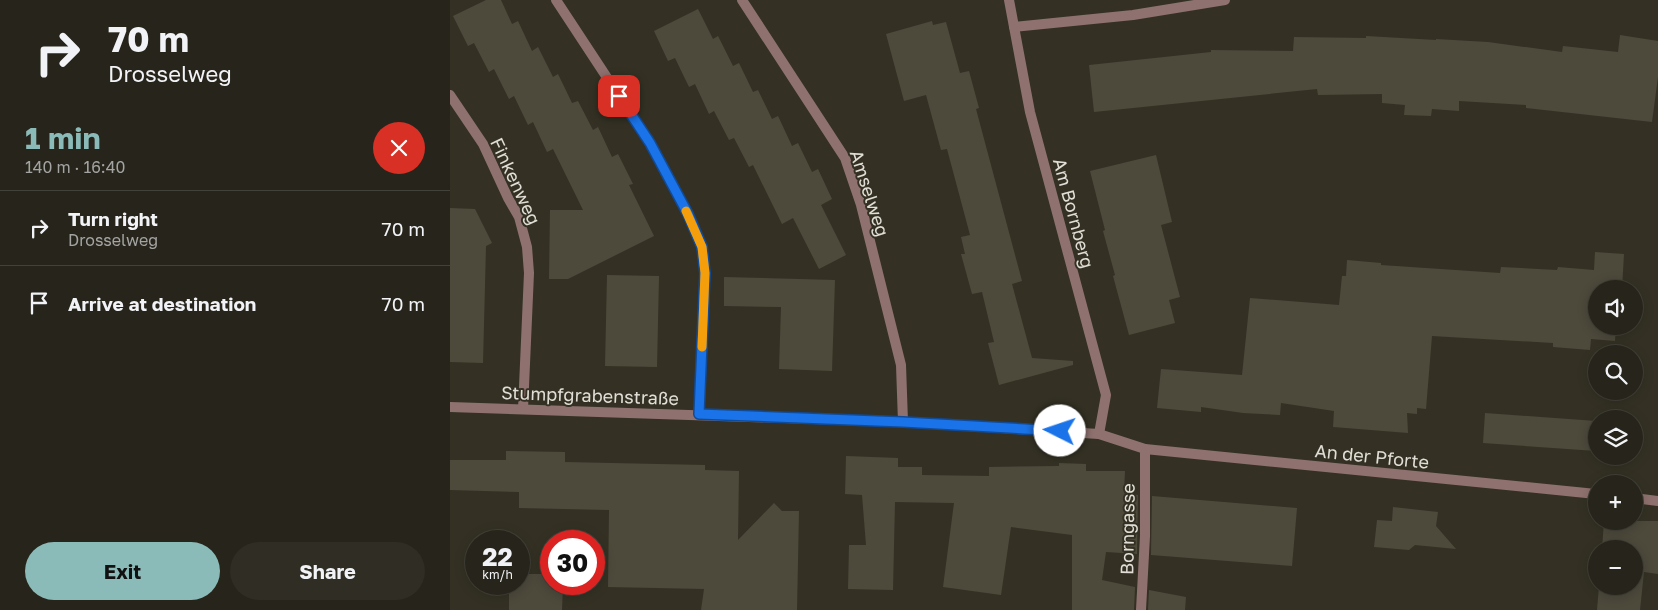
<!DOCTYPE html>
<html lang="en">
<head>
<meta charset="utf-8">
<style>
	:root { --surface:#27251b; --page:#2f2d24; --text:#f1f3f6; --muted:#a4a5a3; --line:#43423a; --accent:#8bbbb9 }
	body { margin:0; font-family:"Golos Text",sans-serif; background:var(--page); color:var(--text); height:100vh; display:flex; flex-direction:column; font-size:19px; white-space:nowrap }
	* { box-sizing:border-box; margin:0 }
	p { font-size:16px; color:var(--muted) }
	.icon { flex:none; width:28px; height:28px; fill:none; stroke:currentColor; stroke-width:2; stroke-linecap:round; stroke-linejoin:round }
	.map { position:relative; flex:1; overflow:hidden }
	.side { display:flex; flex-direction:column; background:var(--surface); width:450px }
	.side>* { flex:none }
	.top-card { background:#27251b; color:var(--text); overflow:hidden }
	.fabs { position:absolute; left:1138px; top:280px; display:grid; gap:10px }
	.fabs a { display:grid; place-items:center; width:55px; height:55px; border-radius:50%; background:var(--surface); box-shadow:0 2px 12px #0003,0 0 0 1px var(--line); font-size:25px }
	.speed { position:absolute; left:15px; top:530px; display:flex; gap:10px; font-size:25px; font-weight:700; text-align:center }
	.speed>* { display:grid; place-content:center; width:65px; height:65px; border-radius:50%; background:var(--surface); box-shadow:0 2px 12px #0003,0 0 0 1px var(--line); line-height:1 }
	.speed small { font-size:12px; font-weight:400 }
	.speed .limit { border:8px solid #d22; background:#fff; color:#111 }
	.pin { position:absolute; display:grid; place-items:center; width:42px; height:42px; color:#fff; margin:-21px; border-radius:10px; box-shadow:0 2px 8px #0006 }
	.me { position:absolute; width:55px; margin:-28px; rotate:274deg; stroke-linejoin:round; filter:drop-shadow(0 0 4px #0008) }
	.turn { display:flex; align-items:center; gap:18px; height:105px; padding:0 25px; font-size:22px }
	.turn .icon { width:65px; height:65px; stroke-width:2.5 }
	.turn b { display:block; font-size:35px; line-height:42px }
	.round { display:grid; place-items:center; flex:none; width:52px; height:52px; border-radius:26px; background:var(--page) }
	.overview { display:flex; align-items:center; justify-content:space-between; height:85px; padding:0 25px }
	h1 { font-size:30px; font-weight:700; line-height:38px; color:var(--accent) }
	.cta { display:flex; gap:10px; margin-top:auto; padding:10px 25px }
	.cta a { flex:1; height:58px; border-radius:30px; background:var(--accent); color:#111; font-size:20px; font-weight:700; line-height:58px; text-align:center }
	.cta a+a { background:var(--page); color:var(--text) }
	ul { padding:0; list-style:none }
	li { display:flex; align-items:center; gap:15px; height:75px; padding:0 25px; border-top:1px solid var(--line) }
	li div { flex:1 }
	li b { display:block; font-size:19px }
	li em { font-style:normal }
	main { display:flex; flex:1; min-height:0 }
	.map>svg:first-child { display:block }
</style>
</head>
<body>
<main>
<section class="side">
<div class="top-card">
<div class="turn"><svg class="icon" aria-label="right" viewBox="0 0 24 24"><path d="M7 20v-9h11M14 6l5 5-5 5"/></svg><div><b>70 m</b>Drosselweg</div></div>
</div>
<div class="overview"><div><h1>1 min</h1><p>140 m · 16:40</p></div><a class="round" style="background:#d93025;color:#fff"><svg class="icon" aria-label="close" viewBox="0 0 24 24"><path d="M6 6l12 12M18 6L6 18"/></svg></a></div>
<ul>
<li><svg class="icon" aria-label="right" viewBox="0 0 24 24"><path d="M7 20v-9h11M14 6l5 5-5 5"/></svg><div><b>Turn right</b><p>Drosselweg</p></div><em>70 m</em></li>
<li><svg class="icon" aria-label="arrive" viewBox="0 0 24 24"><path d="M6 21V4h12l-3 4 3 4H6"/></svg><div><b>Arrive at destination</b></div><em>70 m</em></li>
</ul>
<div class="cta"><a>Exit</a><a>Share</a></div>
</section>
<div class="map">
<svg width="1208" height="610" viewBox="0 0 1208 610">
	<rect width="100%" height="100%" fill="#343124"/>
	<g fill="#4d4a3c">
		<polygon points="36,0 51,0 62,24 68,21 82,51 88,47 103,77 108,74 122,103 128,101 143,130 148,127 162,157 168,154 183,184 179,185 204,236 118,279 99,279 100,210 133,210 103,149 97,152 83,122 78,125 64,96 59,99 44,69 39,72 24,43 18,46 3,16"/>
		<polygon points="248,9 263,39 268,36 283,66 289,63 303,92 308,90 322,119 328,116 342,146 348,143 362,172 368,169 382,199 371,205 396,255 369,269 343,218 332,224 303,165 299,167 284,138 279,140 264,111 259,114 245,84 239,87 225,58 218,61 204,31"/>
		<polygon points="482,21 483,25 496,22 510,73 519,71 529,108 526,109 572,281 562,284 582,358 623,361 623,365 549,385 538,343 544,342 532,292 522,294 511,254 515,254 511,237 520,235 497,149 491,150 476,95 454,101 436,34"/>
		<polygon points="1170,35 1208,41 1208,77 1202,122 1076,108 1076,105 1009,101 1009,111 982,109 981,116 954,115 955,105 932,103 932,94 868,95 867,89 644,112 639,65 761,52 761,50 843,51 844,37 916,38 916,36 986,40 986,39 1038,42 1112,52 1113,46 1168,52"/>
		<polygon points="706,155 722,222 711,225 730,297 719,300 725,323 679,335 663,276 665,275 653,231 655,230 640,171"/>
		<polygon points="0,208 25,209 42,243 36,246 33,363 0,362"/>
		<polygon points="1145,252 1174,254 1172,289 1146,289 1146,326 1166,326 1165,341 1141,339 1140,350 1103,347 1103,343 982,336 976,409 967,408 967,414 957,413 958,433 883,427 884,411 831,403 830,415 793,413 751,407 751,412 707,408 711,369 792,375 800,298 889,305 892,276 896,276 897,260 931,263 931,265 1050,273 1051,267 1107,270 1108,267 1144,270"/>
		<polygon points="157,275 209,276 207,367 155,366"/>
		<polygon points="274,277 385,280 382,371 329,369 331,307 274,306"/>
		<polygon points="1035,413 1146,421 1146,451 1033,443"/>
		<polygon points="56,451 115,452 115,462 255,465 255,470 289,471 288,540 324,503 332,511 349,511 347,610 251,610 254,589 158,587 159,510 69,508 69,492 0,490 0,460 56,460"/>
		<polygon points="396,456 448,458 448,467 472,467 472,475 539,476 539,467 609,466 609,463 636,464 636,471 675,471 674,493 688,495 687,554 656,552 652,580 685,587 684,610 622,610 622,535 561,527 551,595 493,587 504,503 445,502 443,590 398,589 399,545 416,545 412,495 395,494"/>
		<polygon points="702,496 847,508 842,566 701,555"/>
		<polygon points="943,507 988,512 986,526 1006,549 965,545 959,550 924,547 927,520 942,521"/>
		<polygon points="1154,521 1208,521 1208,574 1194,572 1190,610 1147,610 1149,586 1184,586 1184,549 1152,549"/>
		<polygon points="69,574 101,574 101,584 113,584 112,610 59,610 59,584 69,584"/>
		<polygon points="699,590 736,597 735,610 698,610"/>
	</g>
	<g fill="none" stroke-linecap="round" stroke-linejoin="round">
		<g stroke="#8f7270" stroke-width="10">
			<polyline points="106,0 200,143 238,214 252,247 255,273 249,414"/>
			<polyline points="292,0 395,158 411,205 451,365 453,422"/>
			<polyline points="559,0 580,112 656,395 649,434"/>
			<polyline points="564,27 683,15 775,0"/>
			<polyline points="0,95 33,144 58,198 69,217 77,247 79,273 73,409"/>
			<polyline points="0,407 453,422 649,434 695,449 1146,494"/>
			<polyline points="1184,498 1208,501"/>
			<polyline points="691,610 695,536 695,449"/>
		</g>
	</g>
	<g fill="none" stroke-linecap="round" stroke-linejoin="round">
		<defs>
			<polyline id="route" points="169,96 200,143 238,214 252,247 255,273 249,414 453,422 610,431"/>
		</defs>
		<use href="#route" stroke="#114b97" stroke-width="12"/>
		<use href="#route" stroke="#1a73e8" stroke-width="9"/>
		<polyline stroke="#f59e0b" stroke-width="9" points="236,211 252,247 255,273 252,347"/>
	</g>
	<g text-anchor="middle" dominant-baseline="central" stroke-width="4" stroke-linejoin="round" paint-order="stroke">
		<g font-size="18" fill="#e0ded6" stroke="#343124">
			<text transform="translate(66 181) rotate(65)">Finkenweg</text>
			<text transform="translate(420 193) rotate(72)">Amselweg</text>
			<text transform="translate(624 213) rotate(75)">Am Bornberg</text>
			<text transform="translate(140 395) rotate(2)">Stumpfgrabenstraße</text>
			<text transform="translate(922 456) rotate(6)">An der Pforte</text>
			<text transform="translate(677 529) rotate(-89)">Borngasse</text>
		</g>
	</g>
</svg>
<div class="fabs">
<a><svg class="icon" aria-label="sound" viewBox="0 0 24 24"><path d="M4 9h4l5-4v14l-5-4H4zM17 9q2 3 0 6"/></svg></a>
<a><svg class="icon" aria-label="search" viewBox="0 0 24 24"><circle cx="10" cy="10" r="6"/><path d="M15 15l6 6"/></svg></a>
<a><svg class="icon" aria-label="layers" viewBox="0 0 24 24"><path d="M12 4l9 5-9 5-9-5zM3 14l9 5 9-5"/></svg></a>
<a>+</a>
<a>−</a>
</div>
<div class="speed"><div>22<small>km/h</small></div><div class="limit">30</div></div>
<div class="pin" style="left:169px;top:96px;background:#d93025"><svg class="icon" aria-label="arrive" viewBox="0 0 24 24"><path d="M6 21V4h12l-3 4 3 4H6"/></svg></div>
<svg class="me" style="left:610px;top:431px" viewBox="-20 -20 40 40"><circle r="19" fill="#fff"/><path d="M0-13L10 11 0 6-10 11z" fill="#1a73e8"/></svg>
</div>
</main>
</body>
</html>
